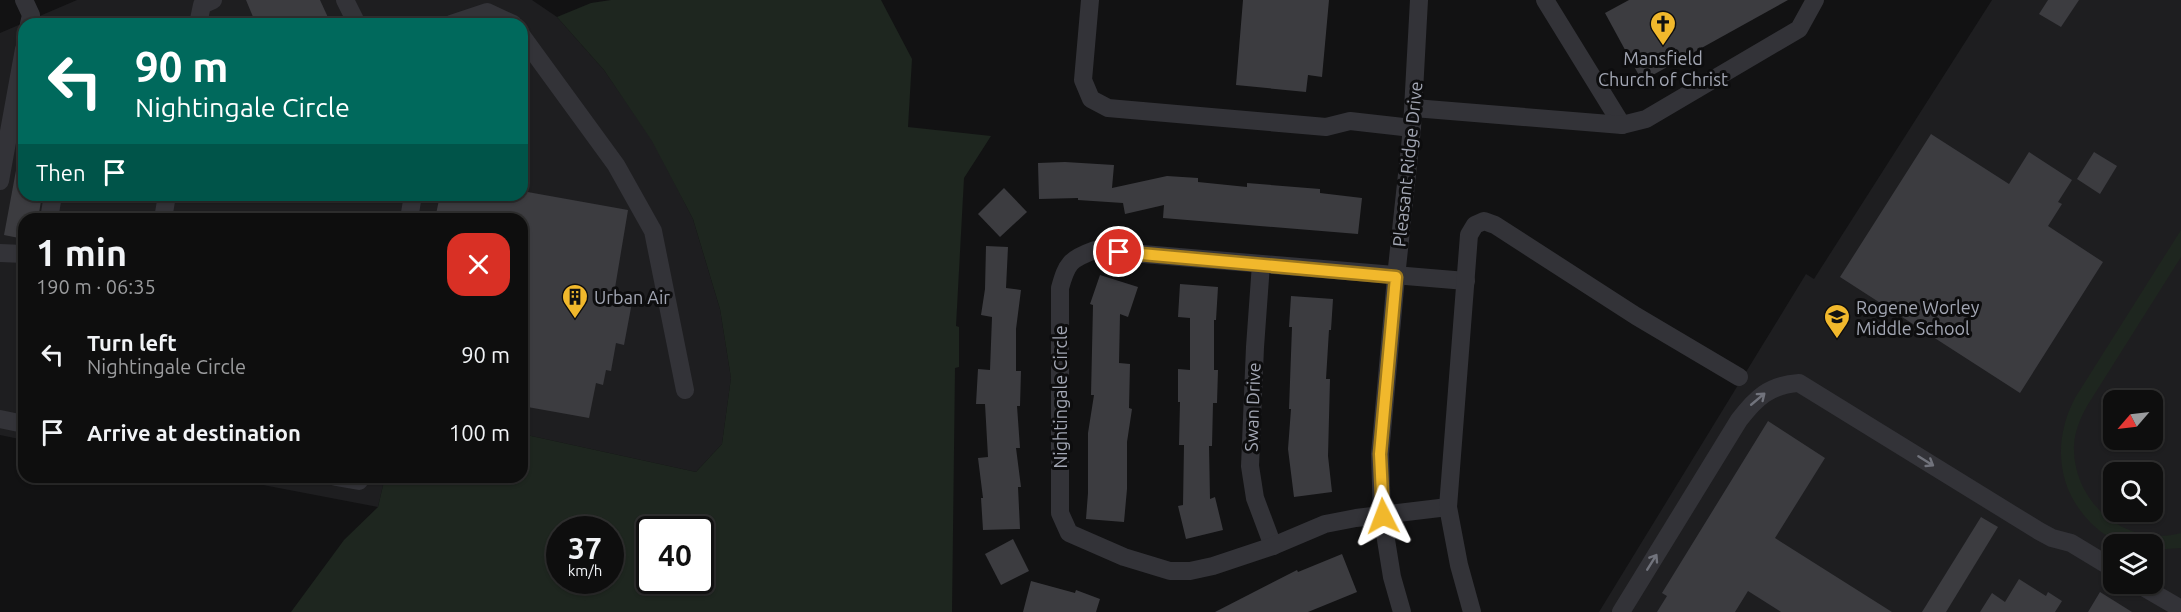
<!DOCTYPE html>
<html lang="en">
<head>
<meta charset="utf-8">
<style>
	:root { --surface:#0e0e0e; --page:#171717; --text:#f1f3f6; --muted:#9b9c9e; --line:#2e2e2e }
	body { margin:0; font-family:Ubuntu,sans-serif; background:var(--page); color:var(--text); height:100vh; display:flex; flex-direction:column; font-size:22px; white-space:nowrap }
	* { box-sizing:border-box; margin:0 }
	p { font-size:20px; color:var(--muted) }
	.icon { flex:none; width:33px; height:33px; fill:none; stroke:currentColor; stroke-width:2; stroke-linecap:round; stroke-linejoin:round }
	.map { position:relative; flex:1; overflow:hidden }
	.details { position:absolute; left:18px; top:213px; width:510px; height:270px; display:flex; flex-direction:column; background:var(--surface); border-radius:18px; box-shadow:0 2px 4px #0004,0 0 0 2px var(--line) }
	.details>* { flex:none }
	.hud { position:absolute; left:18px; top:18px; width:510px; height:183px; border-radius:18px; box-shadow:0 2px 4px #0004,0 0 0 2px var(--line); background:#00695c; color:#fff; overflow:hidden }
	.needle { width:39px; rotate:242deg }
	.fabs { position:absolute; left:2103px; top:390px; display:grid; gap:12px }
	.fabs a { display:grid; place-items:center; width:60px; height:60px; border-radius:12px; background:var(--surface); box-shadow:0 2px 4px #0004,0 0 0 2px var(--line); font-size:30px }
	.speed { position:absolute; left:546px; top:516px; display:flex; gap:12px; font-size:30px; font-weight:700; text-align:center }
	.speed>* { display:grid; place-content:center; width:78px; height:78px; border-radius:50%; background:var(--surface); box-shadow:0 2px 4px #0004,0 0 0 2px var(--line); line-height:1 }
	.speed small { font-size:15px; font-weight:400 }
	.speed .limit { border:3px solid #111; border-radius:9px; background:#fff; color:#111 }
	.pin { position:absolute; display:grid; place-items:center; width:51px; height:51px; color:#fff; margin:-26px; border:3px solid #fff; border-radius:50%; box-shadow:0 2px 6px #0007 }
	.me { position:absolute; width:66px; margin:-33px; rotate:357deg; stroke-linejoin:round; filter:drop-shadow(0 0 4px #0008) }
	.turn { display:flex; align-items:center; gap:21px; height:126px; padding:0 18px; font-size:27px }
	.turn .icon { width:78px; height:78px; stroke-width:2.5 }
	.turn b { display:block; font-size:42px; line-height:51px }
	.then { display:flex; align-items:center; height:57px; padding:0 18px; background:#0003; gap:12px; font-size:22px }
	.round { display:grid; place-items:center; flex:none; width:63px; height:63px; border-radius:18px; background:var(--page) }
	.overview { display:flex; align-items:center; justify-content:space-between; height:102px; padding:0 18px }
	h1 { font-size:36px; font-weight:700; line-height:45px }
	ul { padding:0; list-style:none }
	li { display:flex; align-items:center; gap:18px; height:78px; padding:0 18px }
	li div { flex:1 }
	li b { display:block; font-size:22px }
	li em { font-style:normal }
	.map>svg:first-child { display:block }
</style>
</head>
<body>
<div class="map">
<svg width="2181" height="612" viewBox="0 0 2181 612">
	<rect width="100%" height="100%" fill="#121213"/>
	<g fill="#1e1e20" fill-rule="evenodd">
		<path d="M77 0H532L557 17 604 70 653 141 693 219 720 309 731 378 722 444 696 472 522 434V219H24V440L0 435V33ZM24 24H522V195H24Z"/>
		<path d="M1992 0H2181V612H1599L1806 274 1814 279ZM2114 400H2152V440H2114ZM2114 472H2152V512H2114ZM2114 544H2152V584H2114Z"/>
		<polygon points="221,477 385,477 378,507"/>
	</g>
	<g fill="#1e261f" fill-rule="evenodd">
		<path d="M611 0H881L912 59 908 127 991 136 964 178 956 326 959 327V367L955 368 952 612H291L344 540 378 507 385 477H522V434L696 472 722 444 731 378 720 309 693 219 652 141 604 70 557 17 591 3ZM560 530H610V580H560ZM650 530H700V580H650Z"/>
		<path d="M2181 230V257L2087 406C2080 419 2075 431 2074 445 2072 502 2125 548 2181 533V548L2153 550 2152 544C2144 544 2133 546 2125 544 2112 541 2099 531 2090 522 2056 487 2053 440 2075 398Z"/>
	</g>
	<g fill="#3c3c40">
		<polygon points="246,0 320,0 331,24 256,24"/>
		<polygon points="1243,0 1329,0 1322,77 1308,75 1306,92 1236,85"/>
		<polygon points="1629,0 1788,0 1642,81 1605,13"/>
		<polygon points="2048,0 2079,0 2061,27 2039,14"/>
		<polygon points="1931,134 2009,184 2029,152 2072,180 2058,202 2062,204 2048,226 2103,262 2020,393 1840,277"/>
		<polygon points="2094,152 2117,166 2100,194 2077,179"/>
		<polygon points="1065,162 1114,165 1112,188 1167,176 1198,178 1198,182 1247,187 1247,183 1320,189 1320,193 1362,198 1358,234 1163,218 1164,205 1125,214 1123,203 1078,200 1078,198 1039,199 1038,163"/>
		<polygon points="17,165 24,165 24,195 42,195 38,219 24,219 24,239 4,235"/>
		<polygon points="1004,188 1027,212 1000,237 978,214"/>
		<polygon points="522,191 628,210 614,294 633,297 624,345 616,343 611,371 606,370 603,385 596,383 589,418 522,406 522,219 435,219 440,195 522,195"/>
		<polygon points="986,246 1008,247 1006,288 1021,290 1016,329 1016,371 1021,371 1020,406 1017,406 1020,448 1016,448 1021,487 1018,487 1020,529 983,530 981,498 983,498 978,458 988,457 985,404 976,404 978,369 990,370 992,317 981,315 985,289"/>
		<polygon points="1100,275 1138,287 1128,317 1120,314 1119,363 1130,364 1129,408 1132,409 1127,442 1127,489 1124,522 1086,519 1088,493 1088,433 1094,395 1091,395 1093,305 1090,304"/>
		<polygon points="1180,284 1218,287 1216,320 1214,320 1214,370 1218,370 1217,403 1213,403 1212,446 1209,446 1210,499 1215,497 1223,530 1186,539 1178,506 1183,505 1184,445 1179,445 1180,402 1178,402 1178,369 1190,370 1190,318 1178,317"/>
		<polygon points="1291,296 1333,299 1331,330 1329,330 1326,379 1330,379 1328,456 1332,492 1294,497 1288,449 1291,409 1289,409 1292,327 1289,327"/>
		<polygon points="1768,421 1825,458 1775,538 1892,612 1781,612 1748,591 1735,612 1657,612 1667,596 1662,593"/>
		<polygon points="1981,517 1998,527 1946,612 1922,612"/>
		<polygon points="1013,539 1029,571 1001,585 985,554"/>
		<polygon points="1342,554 1357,592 1308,612 1215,612 1297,570 1298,572"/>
		<polygon points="2019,579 2046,596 2048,592 2062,601 2055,612 1980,612 1992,593 2005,602"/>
		<polygon points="1031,581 1075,593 1076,590 1100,599 1096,612 1023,612"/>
		<polygon points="2100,592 2132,612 2088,612"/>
	</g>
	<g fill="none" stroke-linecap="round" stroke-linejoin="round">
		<g stroke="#333338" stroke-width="18">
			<polyline points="24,0 31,15 29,24"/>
			<polyline points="345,0 357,24"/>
			<polyline points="1090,0 1083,80 1091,99 1108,108 1326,127 1350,121 1412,128"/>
			<polyline points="1545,0 1622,125"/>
			<polyline points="198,24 202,5 213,0"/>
			<polyline points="451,24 487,12 513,24"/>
			<polyline points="522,36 616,165 653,231 685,390"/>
			<polyline points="1414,108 1622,125 1646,119 1799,29 1815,0"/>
			<polyline points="0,181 24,49"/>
			<polyline points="49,219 53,195"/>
			<polyline points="163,219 167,195"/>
			<polyline points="409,219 413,195"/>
			<polyline points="0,253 24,254"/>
			<polyline points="1261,264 1255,347 1250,466 1255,498 1273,546"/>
			<polyline points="0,419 24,424"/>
			<polyline points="336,477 359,481 360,477"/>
			<path d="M1448 507 1356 518 1325 524 1273 546 1213 566 1190 571H1170L1124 557 1069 533 1060 513V288C1067 263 1070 259 1095 250L1466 281"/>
			<polyline points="2138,584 2181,609"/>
			<polyline points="1402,612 1392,577 1382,515 1380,454 1396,277 1412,128 1419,0"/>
			<polyline points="1472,612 1459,565 1448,507 1469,235 1475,225 1484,221 1495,225 1636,316 1739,377"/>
			<path d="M1621 612 1739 420C1756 398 1769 385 1799 383L2039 531 2052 538 2071 543 2114 569"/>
		</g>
	</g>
	<defs><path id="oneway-shaft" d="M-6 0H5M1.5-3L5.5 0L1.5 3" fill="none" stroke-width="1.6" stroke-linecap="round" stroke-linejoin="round" transform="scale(1.5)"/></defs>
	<g stroke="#71737c">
		<use href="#oneway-shaft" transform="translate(1758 399) rotate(-40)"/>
		<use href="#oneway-shaft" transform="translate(1926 461) rotate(32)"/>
		<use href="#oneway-shaft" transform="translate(1652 562) rotate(-58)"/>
	</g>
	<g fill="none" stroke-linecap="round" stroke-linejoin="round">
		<defs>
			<polyline id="route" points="1119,252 1396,277 1380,454 1383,516"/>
		</defs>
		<use href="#route" stroke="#9d781d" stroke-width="15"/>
		<use href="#route" stroke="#f1b82c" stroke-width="10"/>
	</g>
	<defs>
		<symbol id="church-pin" viewBox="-11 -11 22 30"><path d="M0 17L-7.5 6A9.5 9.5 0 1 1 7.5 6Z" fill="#f1b82c" stroke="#0d0d0e"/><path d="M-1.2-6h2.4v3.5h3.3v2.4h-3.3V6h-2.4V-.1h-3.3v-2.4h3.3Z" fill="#111"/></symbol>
		<symbol id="building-pin" viewBox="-11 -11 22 30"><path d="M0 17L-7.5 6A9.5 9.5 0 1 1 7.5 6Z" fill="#f1b82c" stroke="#0d0d0e"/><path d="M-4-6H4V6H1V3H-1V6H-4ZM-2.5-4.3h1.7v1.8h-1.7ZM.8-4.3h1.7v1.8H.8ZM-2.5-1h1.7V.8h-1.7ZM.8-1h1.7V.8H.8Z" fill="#111"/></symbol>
		<symbol id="school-pin" viewBox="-11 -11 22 30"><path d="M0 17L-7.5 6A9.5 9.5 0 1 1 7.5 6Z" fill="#f1b82c" stroke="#0d0d0e"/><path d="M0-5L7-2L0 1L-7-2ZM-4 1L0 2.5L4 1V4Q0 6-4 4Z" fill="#111"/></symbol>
	</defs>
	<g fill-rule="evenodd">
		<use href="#church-pin" x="1648" y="9" width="30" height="40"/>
		<use href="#building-pin" x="560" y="282" width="30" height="40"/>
		<use href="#school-pin" x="1822" y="302" width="30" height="40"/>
	</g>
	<g text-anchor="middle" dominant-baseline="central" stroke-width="6" stroke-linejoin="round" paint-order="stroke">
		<g font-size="18" fill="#a3a7b4" stroke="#0d0d0e" text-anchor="start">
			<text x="1663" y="58" text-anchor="middle">Mansfield<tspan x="1663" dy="21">Church of Christ</tspan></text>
			<text x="594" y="297">Urban Air</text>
			<text x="1856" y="307">Rogene Worley<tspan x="1856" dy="21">Middle School</tspan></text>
		</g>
		<g font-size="18" fill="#a3a7b4" stroke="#0d0d0e">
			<text transform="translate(1407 164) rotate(-84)">Pleasant Ridge Drive</text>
			<text transform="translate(1060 397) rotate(-90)">Nightingale Circle</text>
			<text transform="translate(1252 407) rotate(-88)">Swan Drive</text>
		</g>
	</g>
</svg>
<div class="fabs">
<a><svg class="needle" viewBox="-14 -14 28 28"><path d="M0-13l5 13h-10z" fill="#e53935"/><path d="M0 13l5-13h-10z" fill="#9b9c9e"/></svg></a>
<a><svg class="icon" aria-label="search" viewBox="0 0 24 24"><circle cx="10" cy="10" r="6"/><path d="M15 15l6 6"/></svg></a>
<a><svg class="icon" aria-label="layers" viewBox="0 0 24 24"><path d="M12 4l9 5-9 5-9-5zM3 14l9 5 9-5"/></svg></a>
</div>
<div class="speed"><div>37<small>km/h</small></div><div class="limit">40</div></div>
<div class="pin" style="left:1119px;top:252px;background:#d93025"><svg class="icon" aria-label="arrive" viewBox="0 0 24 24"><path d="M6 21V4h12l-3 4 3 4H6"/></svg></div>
<svg class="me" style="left:1383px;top:516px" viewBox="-20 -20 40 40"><path d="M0-17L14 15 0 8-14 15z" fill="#f1b82c" stroke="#fff" stroke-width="4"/></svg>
<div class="hud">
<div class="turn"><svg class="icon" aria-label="left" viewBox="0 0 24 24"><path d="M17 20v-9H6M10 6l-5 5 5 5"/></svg><div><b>90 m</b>Nightingale Circle</div></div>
<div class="then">Then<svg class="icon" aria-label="arrive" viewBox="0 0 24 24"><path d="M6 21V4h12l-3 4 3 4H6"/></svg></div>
</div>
<section class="details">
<div class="overview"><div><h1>1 min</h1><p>190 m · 06:35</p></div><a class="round" style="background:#d93025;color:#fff"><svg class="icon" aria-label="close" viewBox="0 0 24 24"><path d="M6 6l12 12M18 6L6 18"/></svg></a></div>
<ul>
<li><svg class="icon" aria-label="left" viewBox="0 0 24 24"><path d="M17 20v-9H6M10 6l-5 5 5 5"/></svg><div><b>Turn left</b><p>Nightingale Circle</p></div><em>90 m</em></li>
<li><svg class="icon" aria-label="arrive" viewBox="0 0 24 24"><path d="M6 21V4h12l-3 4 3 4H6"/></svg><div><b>Arrive at destination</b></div><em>100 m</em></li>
</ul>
</section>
</div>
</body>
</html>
